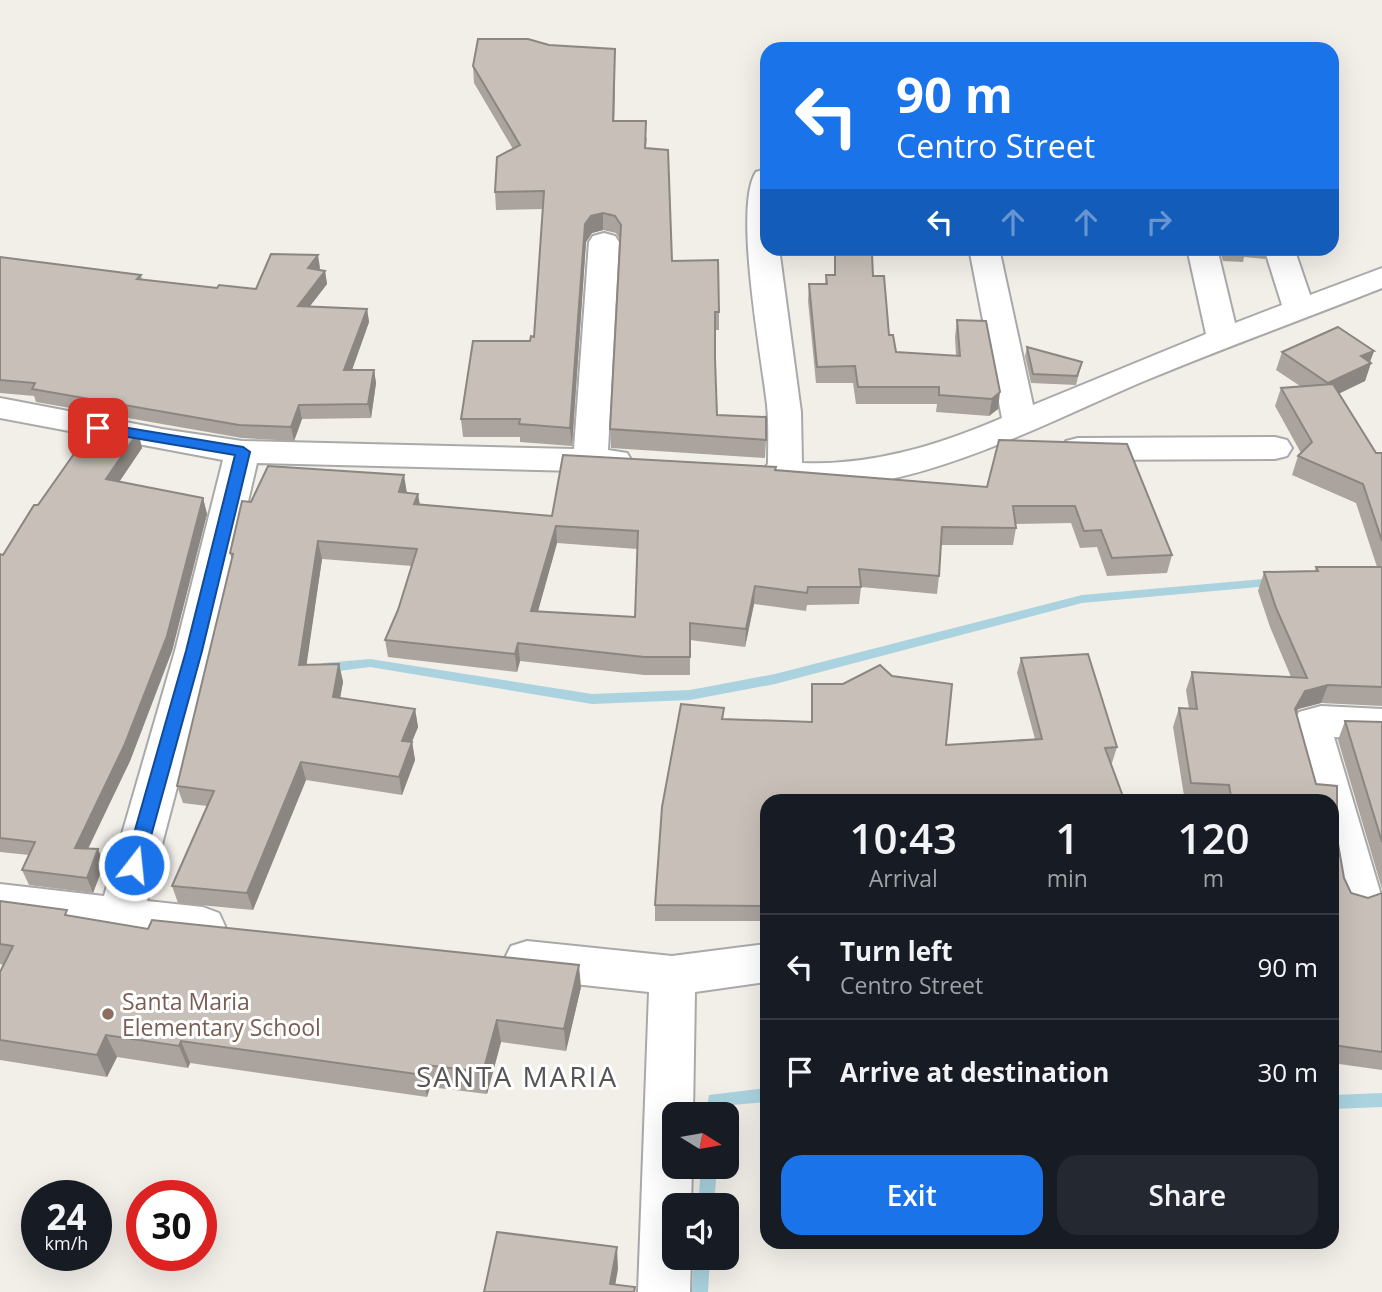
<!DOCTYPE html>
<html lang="en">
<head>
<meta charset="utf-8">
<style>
	:root { --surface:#171b24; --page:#242831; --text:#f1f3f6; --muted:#9ea1a6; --line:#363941; --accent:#1a73e8 }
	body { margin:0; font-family:"Open Sans",sans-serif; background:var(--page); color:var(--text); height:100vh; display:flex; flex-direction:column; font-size:26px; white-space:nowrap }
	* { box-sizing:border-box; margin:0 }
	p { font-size:23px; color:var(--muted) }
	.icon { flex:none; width:38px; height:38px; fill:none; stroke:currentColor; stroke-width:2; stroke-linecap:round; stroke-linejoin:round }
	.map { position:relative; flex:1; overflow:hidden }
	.sheet { position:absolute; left:760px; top:794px; width:579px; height:455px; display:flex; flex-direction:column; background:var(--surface); border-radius:21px; box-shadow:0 7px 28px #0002 }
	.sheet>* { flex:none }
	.banner { position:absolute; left:760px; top:42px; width:579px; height:214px; border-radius:21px; box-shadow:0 7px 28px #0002; background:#1a73e8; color:#fff; overflow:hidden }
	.needle { width:46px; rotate:101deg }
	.tools { position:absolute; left:662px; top:1102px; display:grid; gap:14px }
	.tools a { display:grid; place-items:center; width:77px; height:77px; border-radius:14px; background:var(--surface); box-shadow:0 7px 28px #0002; font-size:35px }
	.speed { position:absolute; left:21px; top:1180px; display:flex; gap:14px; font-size:35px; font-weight:700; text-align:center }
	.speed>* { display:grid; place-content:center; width:91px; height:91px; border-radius:50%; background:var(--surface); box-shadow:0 7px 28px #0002; line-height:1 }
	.speed small { font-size:18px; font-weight:400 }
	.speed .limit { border:10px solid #d22; background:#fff; color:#111 }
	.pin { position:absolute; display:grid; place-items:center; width:60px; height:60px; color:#fff; margin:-30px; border-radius:14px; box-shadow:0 4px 10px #0006 }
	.me { position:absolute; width:77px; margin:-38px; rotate:16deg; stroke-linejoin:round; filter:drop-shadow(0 0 5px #0008) }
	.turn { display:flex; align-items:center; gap:24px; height:147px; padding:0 21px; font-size:32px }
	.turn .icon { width:91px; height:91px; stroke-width:2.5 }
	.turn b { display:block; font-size:49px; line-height:60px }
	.lanes { display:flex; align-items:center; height:66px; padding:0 21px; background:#0003; justify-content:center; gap:35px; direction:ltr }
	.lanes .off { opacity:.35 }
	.eta { display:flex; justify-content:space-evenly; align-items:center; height:119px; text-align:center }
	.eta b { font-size:42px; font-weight:600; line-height:49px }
	.primary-button { display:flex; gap:14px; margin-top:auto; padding:14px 21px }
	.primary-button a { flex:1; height:80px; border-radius:21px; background:var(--accent); color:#fff; font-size:28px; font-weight:600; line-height:80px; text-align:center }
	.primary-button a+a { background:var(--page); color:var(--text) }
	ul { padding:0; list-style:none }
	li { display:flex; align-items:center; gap:21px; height:105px; padding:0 21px; border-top:2px solid var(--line) }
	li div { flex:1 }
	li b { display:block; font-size:26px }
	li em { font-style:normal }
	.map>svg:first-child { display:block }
</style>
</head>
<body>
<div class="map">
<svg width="1382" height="1292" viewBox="0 0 1382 1292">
	<rect width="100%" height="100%" fill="#f2efe9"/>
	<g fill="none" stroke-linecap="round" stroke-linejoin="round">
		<g fill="#aad3df" fill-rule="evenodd">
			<polygon points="1276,578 1282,582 1280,585 1082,603 775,684 690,700 592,704 370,667 323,673 317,668 323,663 370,659 592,694 690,690 775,674 1082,595"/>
			<polygon points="766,1088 766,1102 721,1106 721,1115 705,1115 709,1095"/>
			<polygon points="1382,1093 1382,1107 1332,1109 1332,1095"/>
			<polygon points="701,1167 717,1167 714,1206 698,1206"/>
			<polygon points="694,1258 710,1258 708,1292 692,1292"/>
		</g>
		<defs>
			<g id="minor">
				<path d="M766 169V248H779L801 412 802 463C872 466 939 445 1002 418L969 248H999L1033 405 1206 334 1187 248H1217L1235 323 1282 305 1264 248H1294L1310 295 1382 268V288C1304 319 1226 347 1149 379 1043 423 882 513 765 481L760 473 768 464C768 445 769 425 767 405 762 359 733 206 756 172Z"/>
				<polygon points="604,233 615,236 619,242 608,450 627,453 632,461 627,469 615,472 257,463 213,651 147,901 203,907 219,913 225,926 219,939 203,945 0,920 0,884 104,896 175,651 223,460 0,418 0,398 162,429 242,441 574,449 589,242 593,236"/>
				<polygon points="1275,437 1287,440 1292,448 1287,456 1275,459 1078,460 1066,457 1061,449 1066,441 1078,438"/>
				<path d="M1321 706 1382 709V739L1334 737 1381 895 1375 908 1359 913 1343 908C1327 875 1332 838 1332 802H1311L1291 727 1299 712Z"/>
				<polygon points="527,941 672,956 766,944 766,982 695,992 693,1115 674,1115 674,1167 692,1167 691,1206 674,1206 674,1258 691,1258 690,1292 638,1292 649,992 527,979 511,974 504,960 511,946"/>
			</g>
		</defs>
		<use href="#minor" stroke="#a9a9a9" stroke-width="4"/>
		<use href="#minor" fill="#fff" fill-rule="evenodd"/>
	</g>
	<g fill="#aba49e" fill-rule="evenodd">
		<polygon points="549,45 615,49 614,121 647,138 646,148 672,261 719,312 719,330 715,330 715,359 717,415 766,440 765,458 611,448 610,429 620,240 616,233 603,230 592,233 586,242 572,446 520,442 520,437 463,437 461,419 534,337 543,209 496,210 495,192 513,149 474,83 473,66"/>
		<polygon points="1219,248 1267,248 1265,259 1244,257 1243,262 1223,261"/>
		<polygon points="835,253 873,276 889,335 896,352 956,356 955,337 957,320 998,409 989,416 936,412 937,404 856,404 853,383 816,383 808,301 809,284 825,284 826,275 834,275"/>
		<polygon points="0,257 141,275 142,280 217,288 256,289 320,268 319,270 325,271 327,284 310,306 367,309 369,322 352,370 374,370 376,383 371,418 302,419 294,441 242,438 36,402 34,396 0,393"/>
		<polygon points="1338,327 1374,351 1370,362 1371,363 1365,381 1339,393 1376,453 1382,453 1382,706 1321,703 1298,709 1296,713 1316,784 1337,786 1337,838 1344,878 1351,893 1368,898 1382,893 1382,1070 1332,1063 1332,802 1185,802 1173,727 1179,708 1189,709 1186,690 1192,672 1291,677 1270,627 1258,591 1264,572 1315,571 1316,567 1377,567 1356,503 1292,475 1298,456 1301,453 1275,406 1281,388 1300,386 1276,370 1282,352"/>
		<polygon points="1027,347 1082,362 1076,385 1031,383 1025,356"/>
		<polygon points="138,432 142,448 119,482 203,498 207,514 172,651 130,761 88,849 104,864 93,893 29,885 22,870 29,855 0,852 0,554 3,555 38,505"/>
		<path d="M999 440 1172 555 1167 573 1107 576 1097 547 1080 548 1071 523 1016 524V528L1013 545H941L939 576 937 594 861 587 859 604 807 605 806 611 754 604 745 647 690 640V675H644L520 661 517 672 388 657 385 640 398 610 412 566 322 559 306 665 339 664 343 682 340 698 415 709 418 727 412 742 415 760 402 795 306 780 253 910 178 903 172 886 207 806 183 803 177 786 232 561 230 553 251 502 407 493 418 494 419 504 552 516 775 470 987 487ZM557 543 637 549 635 617 538 611Z"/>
		<polygon points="1021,658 1117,747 1112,763 766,802 766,921 655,921 655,905 724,708 723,719 811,722 812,684 946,745 1035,739 1017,673"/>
		<polygon points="1345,721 1382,722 1382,889 1338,740"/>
		<polygon points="0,901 70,916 148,929 581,987 566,1051 501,1042 487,1094 430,1087 427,1097 190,1063 188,1068 117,1057 107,1077 0,1060 0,972 3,965 0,964"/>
	</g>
	<g fill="#8b8681">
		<polygon points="615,49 615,66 614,138 613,121"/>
		<polygon points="603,213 603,230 592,233 586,242 572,446 570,428 585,224 591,216"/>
		<polygon points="318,255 320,268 310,281 308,268"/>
		<polygon points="325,271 327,284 300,319 298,306"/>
		<polygon points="367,309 369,322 347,384 344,370"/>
		<polygon points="1374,351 1369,364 1371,363 1365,381 1322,402 1328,383 1361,356"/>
		<polygon points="374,370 376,383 371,418 368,404"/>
		<polygon points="1000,392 998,409 989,416 992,399"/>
		<polygon points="299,405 302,419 294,441 291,427"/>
		<polygon points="138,432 142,448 111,494 106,479"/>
		<polygon points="404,475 407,493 399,492"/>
		<polygon points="418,494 421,511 414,504"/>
		<polygon points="203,498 207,514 172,651 130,761 81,863 75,848"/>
		<polygon points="556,526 557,543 533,629 531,611"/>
		<polygon points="318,541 322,559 304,682 299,665"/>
		<polygon points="755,586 754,604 745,647 746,629"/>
		<polygon points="518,643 520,661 517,672 515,654"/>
		<polygon points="339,664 343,682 337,714 333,697"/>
		<polygon points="1328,685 1321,703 1298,709 1288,728 1295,709 1305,691"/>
		<polygon points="415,709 418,727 405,758 402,741"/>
		<polygon points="412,742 415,760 402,795 399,777"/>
		<polygon points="301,762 306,780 253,910 247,893"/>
		<polygon points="98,849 104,864 93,893 87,878"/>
		<polygon points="579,965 581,987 566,1051 564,1029"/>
		<polygon points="497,1020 501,1042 487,1094 483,1072"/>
		<polygon points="106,1035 117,1057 107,1077 97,1055"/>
		<polygon points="181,1041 190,1063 188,1068 179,1046"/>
		<polygon points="426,1065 430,1087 427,1097 423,1075"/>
		<polygon points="617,1247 618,1269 614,1292 610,1284"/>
	</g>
	<g fill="#c7bfb8" stroke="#8b8681" stroke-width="2" fill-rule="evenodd">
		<polygon points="478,39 528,39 549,45 615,49 613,121 646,121 645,148 668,150 672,261 718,260 719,312 715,312 715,359 717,415 766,417 766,440 610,429 621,225 615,216 603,213 591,216 585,224 570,428 519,424 520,419 461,419 473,341 530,341 531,336 534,337 544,191 495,192 497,157 520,145 473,66"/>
		<polygon points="835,253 872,254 873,276 884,276 889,335 893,335 896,352 960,356 957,320 986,321 1000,392 992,399 939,395 939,387 858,387 855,366 817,367 809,284 827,284 826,275 835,275"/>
		<polygon points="271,254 318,255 308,268 325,271 298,306 367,309 344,370 374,370 368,404 299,405 291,427 239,425 32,389 35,383 0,380 0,257 141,275 137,279 217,288 219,285 256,289"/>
		<polygon points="1338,327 1374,351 1361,356 1371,363 1328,383 1282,352"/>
		<polygon points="1027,347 1082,362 1077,376 1033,374"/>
		<polygon points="1333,384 1376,453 1382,453 1382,541 1363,484 1298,456 1312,442 1281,388"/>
		<polygon points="95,424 138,432 106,479 203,498 167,636 124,746 75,848 98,849 87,878 22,870 35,842 0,838 0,554 3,555 34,505 38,505"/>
		<path d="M999 440 1127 444 1172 555 1112 558 1101 530 1084 531 1075 506H1013L1016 528 942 527 939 576 859 569 861 587H808L807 593 755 586 746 629 690 623V657H644L518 643 515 654 385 640 398 610 417 549 318 541 299 665 339 664 333 697 415 709 402 741 412 742 399 777 301 762 247 893 172 886 214 791 177 786 233 554 230 553 242 501 251 502 268 466 404 475 399 492 418 494 414 504 552 516 563 455 776 467 775 470 987 487ZM556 526 638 531 635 617 531 611Z"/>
		<polygon points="1316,567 1382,567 1382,687 1328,685 1305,691 1295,709 1316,784 1337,786 1337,838 1344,878 1351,893 1368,898 1382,893 1382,1052 1332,1045 1332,802 1232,802 1229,785 1191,783 1179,708 1197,709 1192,672 1307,678 1276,608 1264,572 1318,571"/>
		<polygon points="1088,654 1117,747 1105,748 1125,802 766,802 766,906 655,905 662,807 681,704 724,708 722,719 812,722 812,684 843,684 880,665 892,676 952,684 946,745 1042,739 1021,658"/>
		<polygon points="1345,721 1382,722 1382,842"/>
		<polygon points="0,901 67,910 65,915 148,929 152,920 579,965 564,1029 497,1020 483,1072 426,1065 423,1075 181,1041 179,1046 106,1035 97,1055 0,1040 0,972 13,946 0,944"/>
		<polygon points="497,1232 617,1247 610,1284 635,1287 634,1292 484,1292"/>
	</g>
	<polygon fill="#1a73e8" stroke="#114b97" stroke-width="2" points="98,423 243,447 250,452 202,651 143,865 141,870 134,873 128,870 125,865 186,651 235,455 93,431 91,428"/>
	<circle fill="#8d6e63" stroke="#fff" stroke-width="2.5" cx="108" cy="1014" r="7"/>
	<g text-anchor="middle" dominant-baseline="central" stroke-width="6" stroke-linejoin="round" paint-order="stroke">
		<g font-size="23" fill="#785e54" stroke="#fff" text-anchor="start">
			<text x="122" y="1001">Santa Maria<tspan x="122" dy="26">Elementary School</tspan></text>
		</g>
		<g font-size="28" letter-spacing="2" fill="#555" stroke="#fff">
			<text x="517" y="1076">SANTA MARIA</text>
		</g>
	</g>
</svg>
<div class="tools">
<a><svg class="needle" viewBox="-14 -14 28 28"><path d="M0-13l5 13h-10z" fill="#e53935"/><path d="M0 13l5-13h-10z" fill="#9ea1a6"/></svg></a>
<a><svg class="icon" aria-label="sound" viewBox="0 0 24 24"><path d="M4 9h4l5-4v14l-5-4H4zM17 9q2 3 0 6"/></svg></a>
</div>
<div class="speed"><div>24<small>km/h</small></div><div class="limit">30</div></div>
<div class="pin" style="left:98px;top:428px;background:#d93025"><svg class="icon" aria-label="arrive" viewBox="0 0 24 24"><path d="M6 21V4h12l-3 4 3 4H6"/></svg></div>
<svg class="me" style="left:134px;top:865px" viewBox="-20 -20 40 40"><circle r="17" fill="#1a73e8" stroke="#fff" stroke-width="3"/><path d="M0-11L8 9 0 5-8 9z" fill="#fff"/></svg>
<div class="banner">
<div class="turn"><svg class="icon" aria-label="left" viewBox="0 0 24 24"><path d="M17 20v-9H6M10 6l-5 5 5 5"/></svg><div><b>90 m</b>Centro Street</div></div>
<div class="lanes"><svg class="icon" aria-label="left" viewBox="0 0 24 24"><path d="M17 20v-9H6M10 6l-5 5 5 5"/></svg><svg class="icon off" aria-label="ahead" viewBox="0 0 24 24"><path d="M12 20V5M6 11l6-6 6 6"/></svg><svg class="icon off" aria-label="ahead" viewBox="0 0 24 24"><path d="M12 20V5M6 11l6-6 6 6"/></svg><svg class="icon off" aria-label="right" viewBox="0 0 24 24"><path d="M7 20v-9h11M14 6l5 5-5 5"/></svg></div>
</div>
<section class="sheet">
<div class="eta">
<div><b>10:43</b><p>Arrival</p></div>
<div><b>1</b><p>min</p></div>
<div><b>120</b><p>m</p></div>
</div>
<ul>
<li><svg class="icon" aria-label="left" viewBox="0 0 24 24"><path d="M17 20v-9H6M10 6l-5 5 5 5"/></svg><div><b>Turn left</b><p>Centro Street</p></div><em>90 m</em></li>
<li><svg class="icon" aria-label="arrive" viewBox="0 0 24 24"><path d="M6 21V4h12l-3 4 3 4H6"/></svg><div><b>Arrive at destination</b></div><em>30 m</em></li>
</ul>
<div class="primary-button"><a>Exit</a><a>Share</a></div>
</section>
</div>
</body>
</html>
